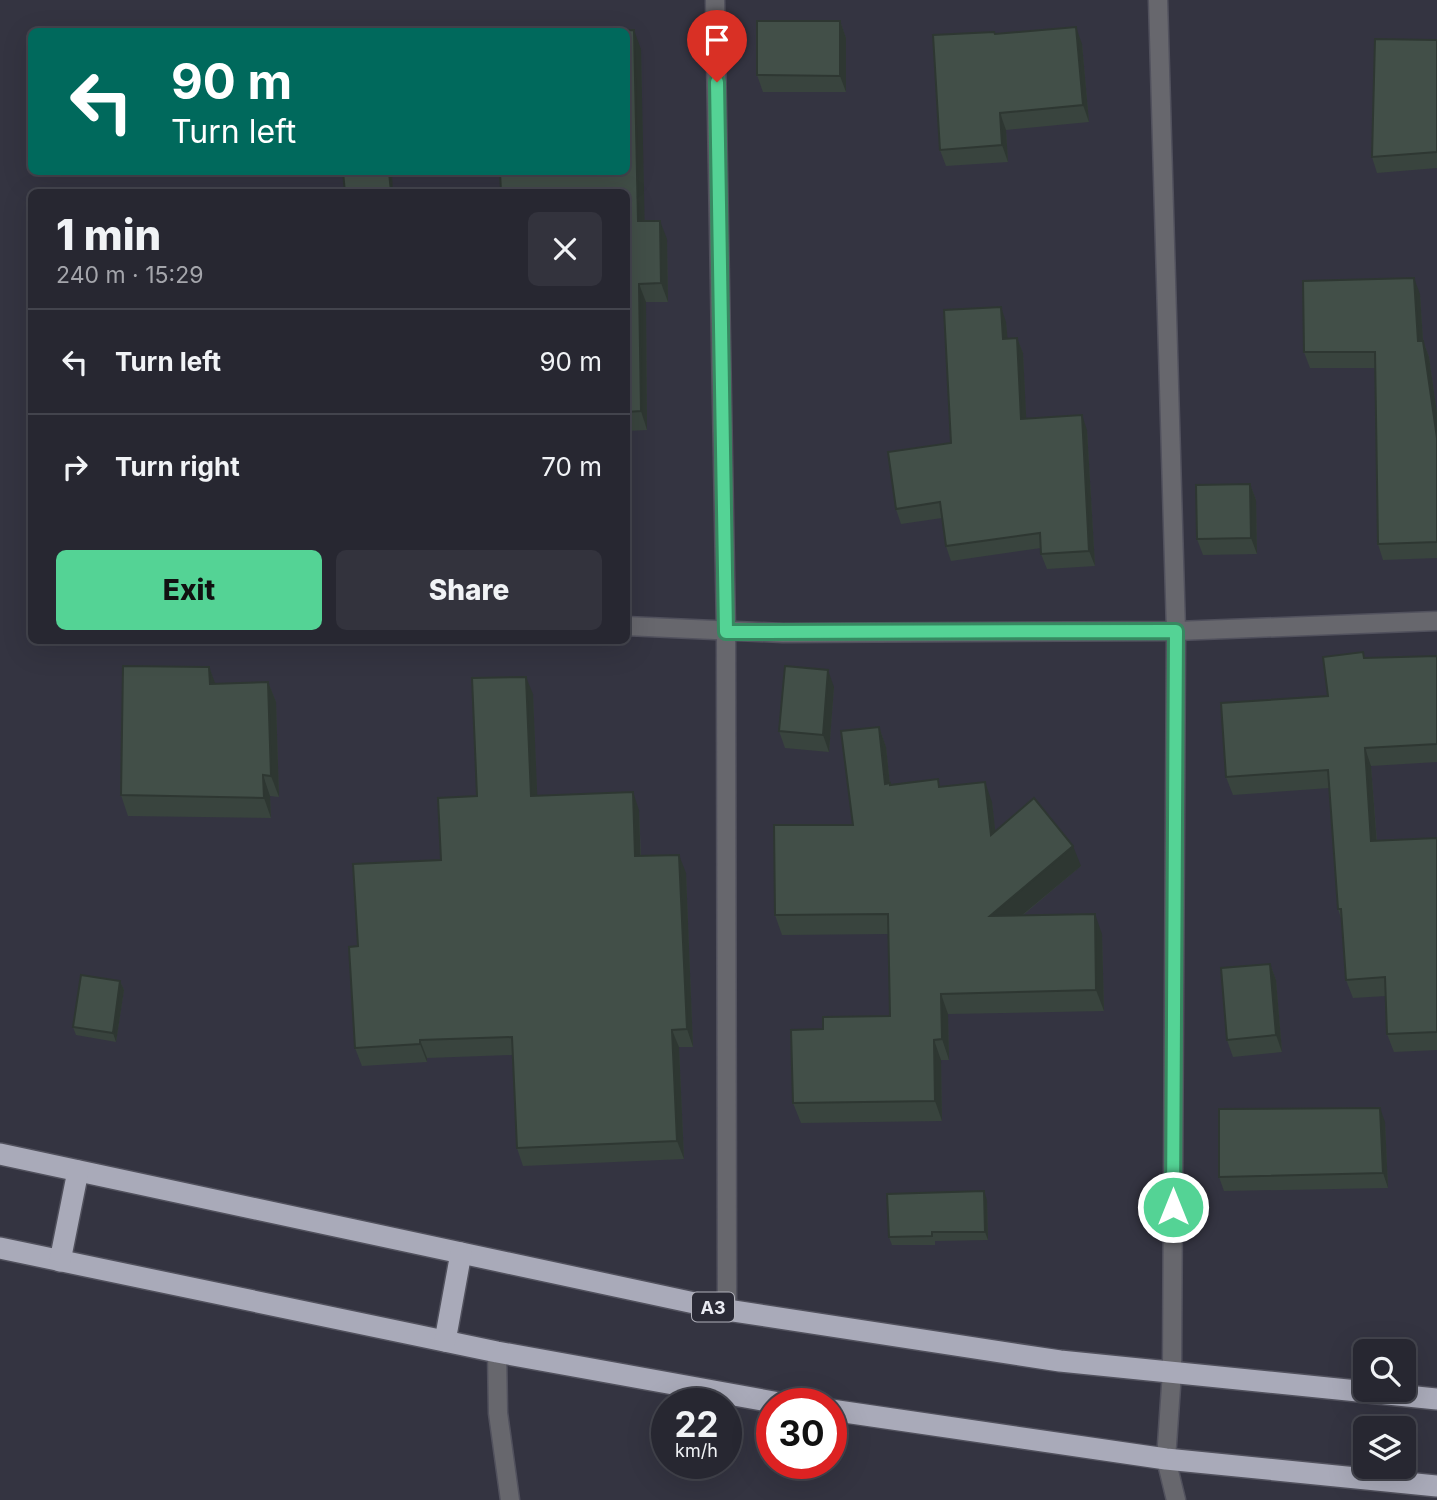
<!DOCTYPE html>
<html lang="en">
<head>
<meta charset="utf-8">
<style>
	:root { --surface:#272731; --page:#33333d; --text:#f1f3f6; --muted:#a4a5ab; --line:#43444d; --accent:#54d395 }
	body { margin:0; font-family:Inter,sans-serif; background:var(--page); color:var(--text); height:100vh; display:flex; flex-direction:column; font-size:26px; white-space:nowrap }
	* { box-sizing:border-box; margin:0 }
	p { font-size:23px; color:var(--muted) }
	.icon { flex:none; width:38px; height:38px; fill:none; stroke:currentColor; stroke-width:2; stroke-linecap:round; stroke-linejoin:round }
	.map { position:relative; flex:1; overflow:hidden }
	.side { position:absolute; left:28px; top:189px; width:602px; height:455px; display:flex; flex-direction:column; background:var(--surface); border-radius:10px; box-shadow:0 7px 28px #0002,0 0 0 2px var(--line) }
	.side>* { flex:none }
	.banner { position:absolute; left:28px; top:28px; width:602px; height:147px; border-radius:10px; box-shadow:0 7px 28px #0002,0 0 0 2px var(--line); background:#00695c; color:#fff; overflow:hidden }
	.tools { position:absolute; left:1353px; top:1339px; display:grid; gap:14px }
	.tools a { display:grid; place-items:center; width:63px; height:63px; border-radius:10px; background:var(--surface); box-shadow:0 7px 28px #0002,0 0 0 2px var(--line); font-size:35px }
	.speed { position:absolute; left:651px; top:1388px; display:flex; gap:14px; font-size:35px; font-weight:700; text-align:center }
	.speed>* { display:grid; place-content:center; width:91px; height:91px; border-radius:50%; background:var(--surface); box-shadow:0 7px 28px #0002,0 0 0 2px var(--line); line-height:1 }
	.speed small { font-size:18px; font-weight:400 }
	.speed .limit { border:10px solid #d22; background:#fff; color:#111 }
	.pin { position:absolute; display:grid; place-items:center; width:60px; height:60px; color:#fff; margin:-72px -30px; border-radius:50% 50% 50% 0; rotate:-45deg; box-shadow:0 0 7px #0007 }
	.pin .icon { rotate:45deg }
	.me { position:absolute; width:77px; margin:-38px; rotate:0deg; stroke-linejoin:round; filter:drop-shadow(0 0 5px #0008) }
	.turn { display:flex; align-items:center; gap:24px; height:147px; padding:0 28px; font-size:32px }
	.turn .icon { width:91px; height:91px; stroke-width:2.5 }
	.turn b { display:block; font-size:49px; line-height:60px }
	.round { display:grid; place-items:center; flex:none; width:74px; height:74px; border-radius:10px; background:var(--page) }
	.head { display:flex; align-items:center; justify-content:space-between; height:119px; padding:0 28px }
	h1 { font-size:42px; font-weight:800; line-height:52px }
	.primary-button { display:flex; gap:14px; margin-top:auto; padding:14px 28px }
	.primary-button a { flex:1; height:80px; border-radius:10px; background:var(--accent); color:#111; font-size:28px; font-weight:800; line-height:80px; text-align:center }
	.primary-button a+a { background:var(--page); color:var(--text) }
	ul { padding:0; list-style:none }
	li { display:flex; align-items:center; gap:21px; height:105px; padding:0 28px; border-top:2px solid var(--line) }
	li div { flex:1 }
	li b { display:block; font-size:26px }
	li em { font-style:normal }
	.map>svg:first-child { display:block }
</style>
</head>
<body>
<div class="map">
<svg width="1437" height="1500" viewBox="0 0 1437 1500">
	<rect width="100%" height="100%" fill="#343441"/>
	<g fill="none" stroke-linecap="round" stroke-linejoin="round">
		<defs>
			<g id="street">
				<polyline points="715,0 726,632 727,1310"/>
				<polyline points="1158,0 1176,631 1172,1372 1166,1459 1176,1500"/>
				<polyline points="626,626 783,633 1176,631 1437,621"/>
				<polyline points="497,1352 498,1413 510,1500"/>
			</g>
			<g id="highway">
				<polyline points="0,1154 727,1310 1060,1361 1437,1399"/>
				<polyline points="0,1248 497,1352 785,1404"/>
				<polyline points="60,1261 78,1171"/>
				<polyline points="445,1341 461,1253"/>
				<polyline points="831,1410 1166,1459 1437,1486"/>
			</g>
		</defs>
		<use href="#street" stroke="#51515d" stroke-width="21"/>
		<use href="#highway" stroke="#51515d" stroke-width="24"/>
		<use href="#street" stroke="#67676d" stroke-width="18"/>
		<use href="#highway" stroke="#a9aab9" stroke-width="21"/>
	</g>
	<g fill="#39443e">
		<polygon points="840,21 846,38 846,92 763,92 757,75"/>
		<polygon points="995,34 1082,44 1089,122 1006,130 1008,162 946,166 940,150"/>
		<polygon points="1437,40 1437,168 1377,173 1372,157"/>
		<polygon points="641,49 644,221 667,239 668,302 646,302 647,430 626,431 626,192"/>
		<polygon points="1420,294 1423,341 1429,357 1437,413 1437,558 1383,560 1378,544 1375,368 1310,368 1304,352"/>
		<polygon points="1006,322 1007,339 1017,338 1023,353 1026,419 1087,430 1095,566 1047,569 1041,554 1041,548 951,561 946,546 942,518 901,524 896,509 951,443"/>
		<polygon points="1250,484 1256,500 1257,554 1203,555 1197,539"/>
		<polygon points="1363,652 1365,658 1437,656 1437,762 1371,766 1377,841 1437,838 1437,1050 1394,1052 1387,1034 1386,996 1353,998 1346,980 1342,921 1338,909 1329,788 1233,795 1226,777 1328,696"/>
		<polygon points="209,667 215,684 268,682 276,702 279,797 270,796 271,818 128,816 121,795"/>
		<polygon points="834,687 829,752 785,748 779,731"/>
		<polygon points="533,694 537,796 639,810 641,856 686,873 693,1047 679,1047 684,1159 523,1166 517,1148 513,1055 427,1058 427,1062 362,1066 355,1048 358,946 441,860"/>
		<polygon points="879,727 886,747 890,785 941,787 992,802 995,831 1081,866 1022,916 1102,934 1104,1011 948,1014 949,1060 941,1060 942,1121 801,1123 793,1103 823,1029 890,1016 888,934 782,935 775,915 853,825"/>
		<polygon points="1270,964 1276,980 1282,1052 1233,1057 1227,1040"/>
		<polygon points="120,981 124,990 116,1042 76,1035 73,1027"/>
		<polygon points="1385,1122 1388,1188 1224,1191 1219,1177"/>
		<polygon points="987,1200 988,1240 935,1241 935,1245 892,1245 889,1237"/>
	</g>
	<g fill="#2e3732">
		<polygon points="840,21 846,38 846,92 840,76"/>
		<polygon points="1076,27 1082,44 1089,122 1083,105"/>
		<polygon points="634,30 641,49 645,240 638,221"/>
		<polygon points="1000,113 1006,130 1008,162 1002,145"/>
		<polygon points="389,172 391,172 392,175 393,192 391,192"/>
		<polygon points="660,221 667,239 668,302 661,283"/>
		<polygon points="1414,278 1420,294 1424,357 1418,341"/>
		<polygon points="639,284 646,302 647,430 641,411"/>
		<polygon points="1001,307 1006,322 1009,354 1003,339"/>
		<polygon points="1017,338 1023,353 1027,434 1021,419"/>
		<polygon points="1423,341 1429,357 1437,413 1437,438"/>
		<polygon points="1082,415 1087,430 1095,566 1089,551"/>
		<polygon points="1250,484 1256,500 1257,554 1251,538"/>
		<polygon points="209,667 217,688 210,684"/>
		<polygon points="828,670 834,687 829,752 823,735"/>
		<polygon points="526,677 533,694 538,813 531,796"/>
		<polygon points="268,682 276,702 279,797 271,776"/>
		<polygon points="879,727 886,747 890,785 885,784"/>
		<polygon points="1365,748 1371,766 1378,859 1371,841"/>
		<polygon points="263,775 270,796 271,818 264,798"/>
		<polygon points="985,782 992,802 998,855 991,835"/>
		<polygon points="633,792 639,810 641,873 635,856"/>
		<polygon points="1073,846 1081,866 997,936 990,916"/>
		<polygon points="679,855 686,873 693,1047 687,1029"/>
		<polygon points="1095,914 1102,934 1104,1011 1096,990"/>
		<polygon points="1270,964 1276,980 1282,1052 1276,1035"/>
		<polygon points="120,981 124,990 116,1042 113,1033"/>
		<polygon points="941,994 948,1014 949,1060 942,1039"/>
		<polygon points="672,1030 679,1047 684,1159 677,1141"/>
		<polygon points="420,1040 427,1058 427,1062 420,1044"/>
		<polygon points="934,1040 941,1060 942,1121 935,1101"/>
		<polygon points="1380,1108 1385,1122 1388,1188 1383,1173"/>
		<polygon points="984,1191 987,1200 988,1240 985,1232"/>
	</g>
	<g fill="#424f48" stroke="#2e3732" stroke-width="2">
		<polygon points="757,21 840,21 840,76 757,75"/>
		<polygon points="1076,27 1083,105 1000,113 1002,145 940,150 933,35 994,32 995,34"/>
		<polygon points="634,30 638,221 660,221 661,283 639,284 641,411 626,412 626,192 501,192 500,172 626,172 626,32 568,32"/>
		<polygon points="1375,39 1437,40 1437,152 1372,157"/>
		<polygon points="343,172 389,172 391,192 345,192"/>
		<polygon points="1414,278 1418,341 1423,341 1437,438 1437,542 1378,544 1375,352 1304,352 1303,281"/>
		<polygon points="1001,307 1003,339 1017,338 1021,419 1082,415 1089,551 1041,554 1040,533 946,546 940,502 896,509 888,452 951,443 944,310"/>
		<polygon points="1250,484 1251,538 1197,539 1196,485"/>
		<polygon points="1363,652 1364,658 1437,656 1437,744 1365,748 1371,841 1437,838 1437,1032 1387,1034 1385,977 1346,980 1341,909 1338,909 1328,770 1226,777 1221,703 1328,696 1323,657"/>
		<polygon points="123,666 209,667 210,684 268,682 271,776 263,775 264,798 121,795"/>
		<polygon points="785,666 828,670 823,735 779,731"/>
		<polygon points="526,677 531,796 633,792 635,856 679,855 687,1029 672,1030 677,1141 517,1148 512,1037 420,1040 420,1044 355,1048 349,947 358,946 353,864 441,860 438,798 477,796 472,678"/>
		<polygon points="879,727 885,784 890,783 890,785 938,779 939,787 985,782 991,835 1034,798 1073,846 990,916 1095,914 1096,990 941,994 942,1039 934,1040 935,1101 793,1103 791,1030 823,1029 823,1017 890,1016 888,914 775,915 774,825 853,825 841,731"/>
		<polygon points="1270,964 1276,1035 1227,1040 1221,968"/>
		<polygon points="81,975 120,981 113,1033 73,1027"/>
		<polygon points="1380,1108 1383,1173 1219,1177 1219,1109"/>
		<polygon points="984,1191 985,1232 932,1232 932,1236 889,1237 887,1194"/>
	</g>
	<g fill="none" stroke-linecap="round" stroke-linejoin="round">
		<defs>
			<polyline id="route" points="717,82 726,632 1176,631 1173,1207"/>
		</defs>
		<use href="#route" stroke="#378961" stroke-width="18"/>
		<use href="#route" stroke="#54d395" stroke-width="12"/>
	</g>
	<g text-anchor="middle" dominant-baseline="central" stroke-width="7" stroke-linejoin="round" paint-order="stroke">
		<rect fill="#2a2a36" stroke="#b0b0ba" stroke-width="2" x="692" y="1292.5" width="42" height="29" rx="5"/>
		<g font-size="18" font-weight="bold" fill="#e9eaf2">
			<text x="713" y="1307">A3</text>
		</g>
	</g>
</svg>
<div class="tools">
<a><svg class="icon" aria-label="search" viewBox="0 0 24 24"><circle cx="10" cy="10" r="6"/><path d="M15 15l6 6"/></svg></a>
<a><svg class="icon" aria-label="layers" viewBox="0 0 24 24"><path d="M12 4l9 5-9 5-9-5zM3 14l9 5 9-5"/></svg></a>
</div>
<div class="speed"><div>22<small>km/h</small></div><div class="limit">30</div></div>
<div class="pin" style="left:717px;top:82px;background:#d93025"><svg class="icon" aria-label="arrive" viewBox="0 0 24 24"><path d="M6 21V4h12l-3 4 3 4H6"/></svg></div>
<svg class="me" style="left:1173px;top:1207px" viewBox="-20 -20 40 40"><circle r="17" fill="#54d395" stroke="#fff" stroke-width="3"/><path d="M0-11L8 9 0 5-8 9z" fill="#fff"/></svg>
<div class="banner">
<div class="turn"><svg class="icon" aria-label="left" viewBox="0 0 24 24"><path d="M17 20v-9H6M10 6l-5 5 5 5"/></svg><div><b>90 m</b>Turn left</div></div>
</div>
<section class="side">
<div class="head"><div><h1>1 min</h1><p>240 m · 15:29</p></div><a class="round"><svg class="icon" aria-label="close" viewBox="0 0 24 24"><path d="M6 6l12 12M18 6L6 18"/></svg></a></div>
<ul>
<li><svg class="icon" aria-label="left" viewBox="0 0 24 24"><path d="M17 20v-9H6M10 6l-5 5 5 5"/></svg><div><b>Turn left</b></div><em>90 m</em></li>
<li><svg class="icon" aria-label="right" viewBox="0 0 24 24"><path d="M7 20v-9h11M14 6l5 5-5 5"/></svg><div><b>Turn right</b></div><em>70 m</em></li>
</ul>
<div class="primary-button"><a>Exit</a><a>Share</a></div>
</section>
</div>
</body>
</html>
